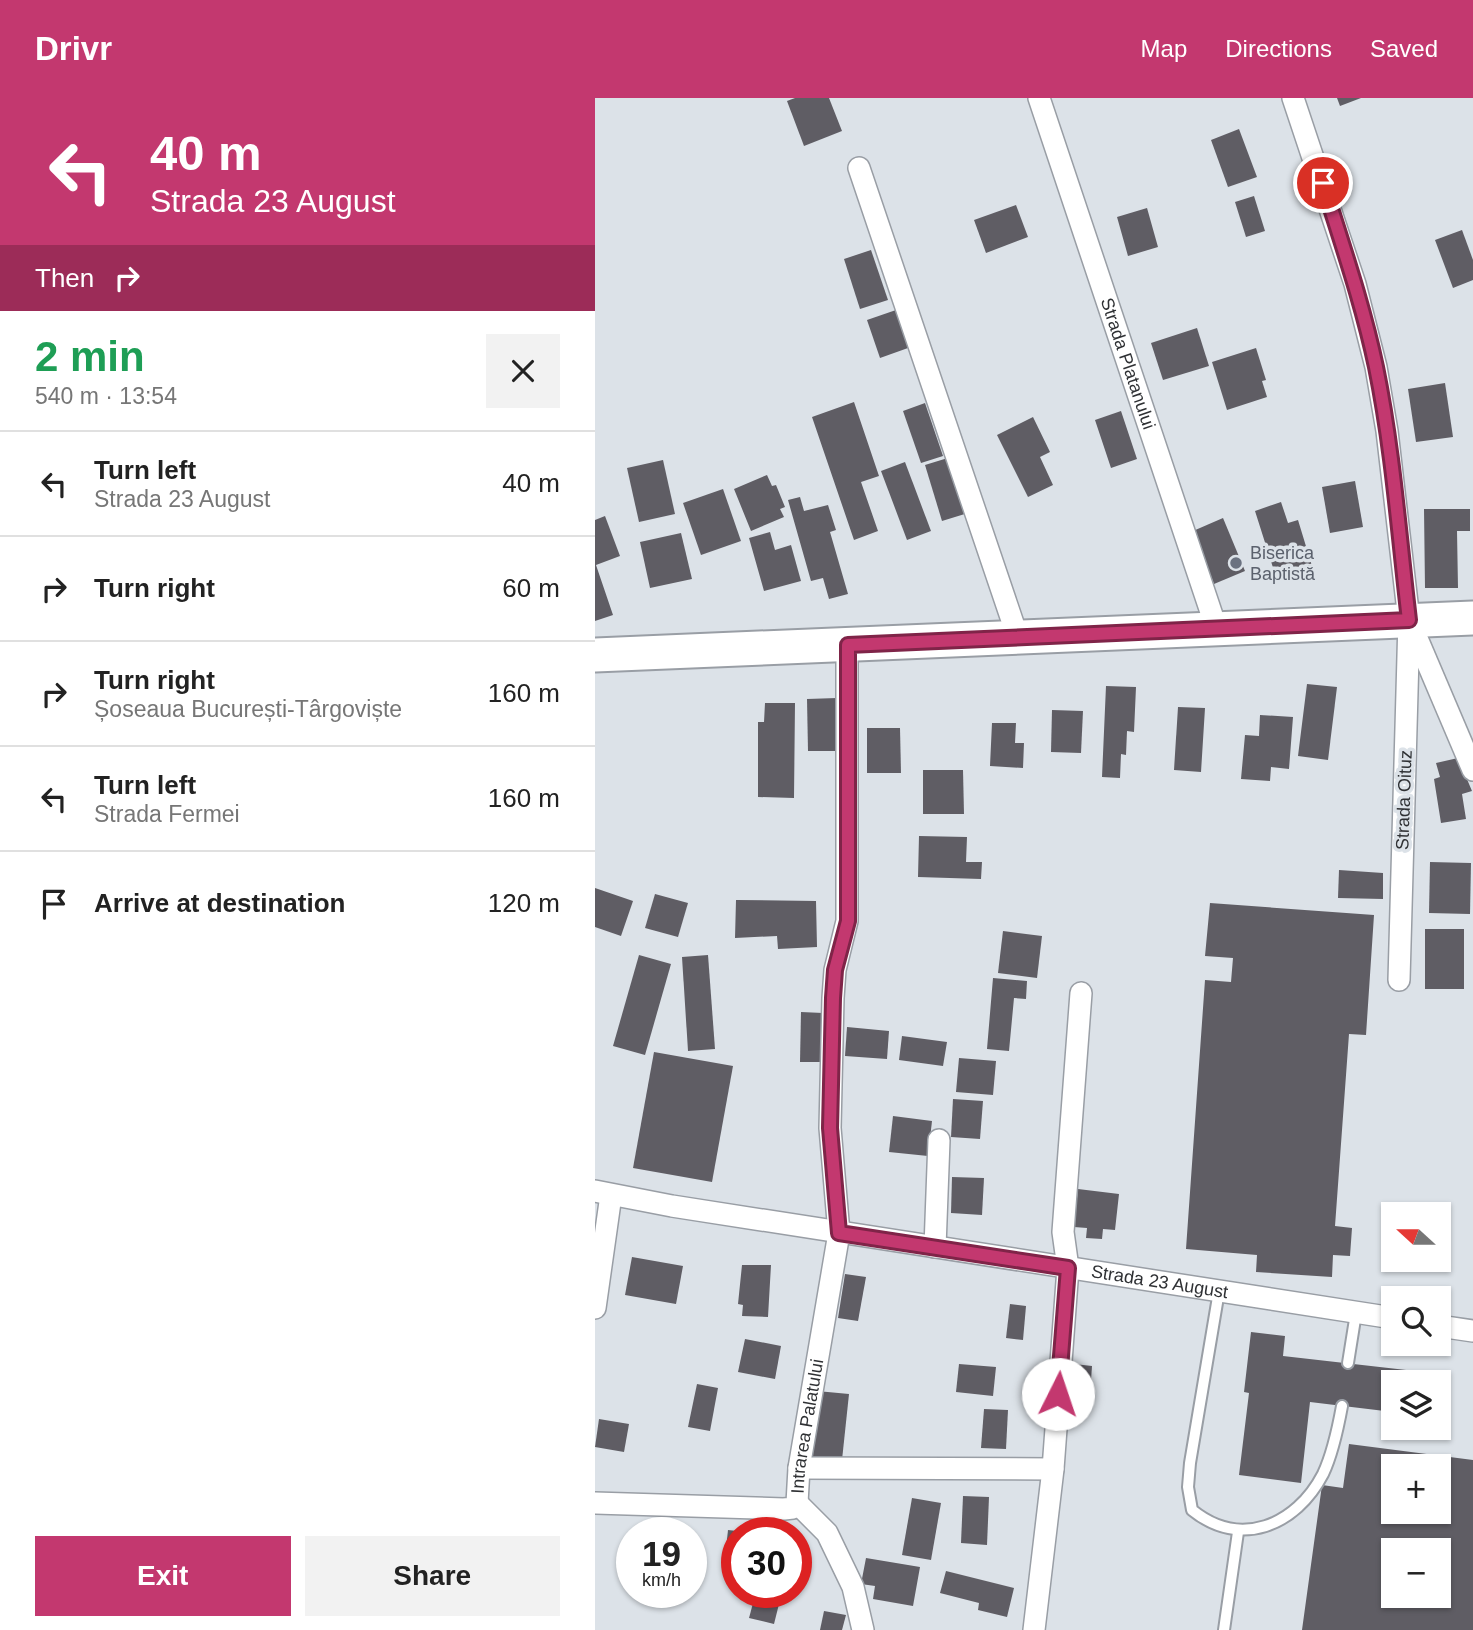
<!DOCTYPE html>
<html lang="en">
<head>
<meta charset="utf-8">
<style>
	:root { --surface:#fff; --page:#f2f2f2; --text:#222; --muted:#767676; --line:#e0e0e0; --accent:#c3386f }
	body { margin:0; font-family:Helvetica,sans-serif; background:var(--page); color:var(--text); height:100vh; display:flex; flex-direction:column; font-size:26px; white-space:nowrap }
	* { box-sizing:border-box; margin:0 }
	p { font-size:23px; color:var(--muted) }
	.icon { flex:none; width:38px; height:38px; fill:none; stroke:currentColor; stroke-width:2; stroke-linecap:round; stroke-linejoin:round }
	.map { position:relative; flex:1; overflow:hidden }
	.drawer { display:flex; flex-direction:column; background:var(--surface); width:595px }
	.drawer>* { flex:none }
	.guide { background:#c3386f; color:#fff; overflow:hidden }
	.needle { width:46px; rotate:291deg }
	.buttons { position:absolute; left:786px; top:1104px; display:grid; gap:14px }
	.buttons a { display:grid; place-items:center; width:70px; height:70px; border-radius:0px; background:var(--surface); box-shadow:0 2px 5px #0004; font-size:35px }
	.speed { position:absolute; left:21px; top:1419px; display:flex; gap:14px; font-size:35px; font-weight:700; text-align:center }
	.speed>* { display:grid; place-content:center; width:91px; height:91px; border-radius:50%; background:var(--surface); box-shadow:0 2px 5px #0004; line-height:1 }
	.speed small { font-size:18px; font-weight:400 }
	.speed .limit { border:10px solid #d22; background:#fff; color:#111 }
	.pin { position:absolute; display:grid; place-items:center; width:60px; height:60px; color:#fff; margin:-30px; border:4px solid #fff; border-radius:50%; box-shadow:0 2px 7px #0007 }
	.me { position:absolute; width:77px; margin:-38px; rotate:4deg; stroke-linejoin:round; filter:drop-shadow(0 0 5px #0008) }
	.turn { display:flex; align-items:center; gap:24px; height:147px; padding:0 35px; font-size:32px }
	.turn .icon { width:91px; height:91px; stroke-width:2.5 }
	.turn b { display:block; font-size:49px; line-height:60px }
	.then { display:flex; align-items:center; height:66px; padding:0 35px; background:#0003; gap:14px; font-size:26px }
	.round { display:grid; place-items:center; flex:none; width:74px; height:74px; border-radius:0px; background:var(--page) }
	.summary { display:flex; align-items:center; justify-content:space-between; height:119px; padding:0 35px }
	h1 { font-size:42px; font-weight:800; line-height:52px; color:#1e9e55 }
	.action { display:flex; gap:14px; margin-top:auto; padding:14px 35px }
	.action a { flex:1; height:80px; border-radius:0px; background:var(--accent); color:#fff; font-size:28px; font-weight:800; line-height:80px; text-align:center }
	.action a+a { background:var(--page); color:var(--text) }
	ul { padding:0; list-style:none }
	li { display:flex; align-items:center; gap:21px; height:105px; padding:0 35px; border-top:2px solid var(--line) }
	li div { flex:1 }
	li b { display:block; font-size:26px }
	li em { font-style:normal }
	header { display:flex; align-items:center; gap:42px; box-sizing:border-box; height:98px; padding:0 35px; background:var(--accent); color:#fff }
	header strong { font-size:33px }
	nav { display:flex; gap:38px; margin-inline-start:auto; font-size:24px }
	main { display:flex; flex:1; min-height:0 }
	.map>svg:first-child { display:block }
</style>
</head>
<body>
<header>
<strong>Drivr</strong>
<nav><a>Map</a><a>Directions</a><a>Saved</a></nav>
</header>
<main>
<section class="drawer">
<div class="guide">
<div class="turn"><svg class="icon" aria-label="left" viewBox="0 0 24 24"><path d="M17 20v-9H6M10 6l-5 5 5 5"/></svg><div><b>40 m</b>Strada 23 August</div></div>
<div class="then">Then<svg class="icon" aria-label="right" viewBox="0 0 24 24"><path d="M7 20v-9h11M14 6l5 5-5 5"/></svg></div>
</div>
<div class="summary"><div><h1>2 min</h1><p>540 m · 13:54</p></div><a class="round"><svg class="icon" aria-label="close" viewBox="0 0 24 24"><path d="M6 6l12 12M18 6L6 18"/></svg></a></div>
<ul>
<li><svg class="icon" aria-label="left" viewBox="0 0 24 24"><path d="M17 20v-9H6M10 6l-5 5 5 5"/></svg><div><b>Turn left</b><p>Strada 23 August</p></div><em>40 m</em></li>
<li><svg class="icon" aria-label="right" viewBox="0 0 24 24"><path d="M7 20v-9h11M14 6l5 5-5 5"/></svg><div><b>Turn right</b></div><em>60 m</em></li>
<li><svg class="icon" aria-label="right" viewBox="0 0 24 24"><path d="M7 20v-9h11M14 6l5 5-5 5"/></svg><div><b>Turn right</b><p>Șoseaua București-Târgoviște</p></div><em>160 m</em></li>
<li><svg class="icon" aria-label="left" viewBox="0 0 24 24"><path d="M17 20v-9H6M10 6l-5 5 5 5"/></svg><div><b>Turn left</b><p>Strada Fermei</p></div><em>160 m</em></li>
<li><svg class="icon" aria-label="arrive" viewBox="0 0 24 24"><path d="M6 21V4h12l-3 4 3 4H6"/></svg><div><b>Arrive at destination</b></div><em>120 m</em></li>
</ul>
<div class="action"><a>Exit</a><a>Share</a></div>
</section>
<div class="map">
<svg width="878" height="1532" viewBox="0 0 878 1532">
	<rect width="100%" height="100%" fill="#dce2e8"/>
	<g fill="#5f5d64" fill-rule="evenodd">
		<polygon points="200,0 234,0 247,33 209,48 192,3"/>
		<polygon points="742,0 766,0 745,8"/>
		<polygon points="644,31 662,79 633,89 616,42"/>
		<polygon points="659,98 670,133 651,139 640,104"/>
		<polygon points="421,107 433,139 391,155 379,122"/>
		<polygon points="552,110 563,149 533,158 522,119"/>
		<polygon points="867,132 878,162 878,182 858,190 840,142"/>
		<polygon points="276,152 293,202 265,211 249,161"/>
		<polygon points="301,212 313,250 285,260 272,222"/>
		<polygon points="602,230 614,268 568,282 556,245"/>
		<polygon points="661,250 671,282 667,283 672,299 632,312 617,264"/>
		<polygon points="850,285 858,339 821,344 813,291"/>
		<polygon points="259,304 284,378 266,384 283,433 259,442 217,319"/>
		<polygon points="330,305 348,358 326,365 308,313"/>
		<polygon points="526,313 542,361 516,370 500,322"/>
		<polygon points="438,319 455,354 445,359 458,387 433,399 402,337"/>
		<polygon points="356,359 373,415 347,423 330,367"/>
		<polygon points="68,362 80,416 44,424 32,370"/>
		<polygon points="310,364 336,433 312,442 286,373"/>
		<polygon points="172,377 177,388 181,387 190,409 185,411 189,419 156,433 139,391"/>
		<polygon points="760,383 768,429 735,435 727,389"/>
		<polygon points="128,391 146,443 106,457 88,405"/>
		<polygon points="205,399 209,413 233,407 241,432 235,434 253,496 234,501 228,480 216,483 193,402"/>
		<polygon points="686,404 693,425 703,422 717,468 681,479 660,413"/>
		<polygon points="829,411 875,411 875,433 862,433 863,490 830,490"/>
		<polygon points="10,418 25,458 1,467 18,517 0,523 0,422"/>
		<polygon points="628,420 650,473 619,486 598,433"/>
		<polygon points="175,434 180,452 196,447 206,483 169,493 154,440"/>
		<polygon points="86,435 97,481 55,490 45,444"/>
		<polygon points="712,586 742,589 733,662 703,658"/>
		<polygon points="511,588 541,589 539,634 532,633 531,657 526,656 525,680 507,679"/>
		<polygon points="242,600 244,653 213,653 212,601"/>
		<polygon points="170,605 200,605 199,700 163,699 163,624 169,624"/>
		<polygon points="583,609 610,610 606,674 579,672"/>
		<polygon points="457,612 488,613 486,655 456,654"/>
		<polygon points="665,617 698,619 694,671 676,669 675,683 646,681 650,637 664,638"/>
		<polygon points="397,625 421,625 420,645 429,645 428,670 395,668"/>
		<polygon points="272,630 305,630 306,675 272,675"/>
		<polygon points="863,660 877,693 867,696 871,721 846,725 839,681 845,679 841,665"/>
		<polygon points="328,672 368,672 369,716 328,716"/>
		<polygon points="324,738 372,739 371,764 387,764 386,781 323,779"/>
		<polygon points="835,764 876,765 875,816 834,815"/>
		<polygon points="744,772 788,775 788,801 743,800"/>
		<polygon points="0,790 38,803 26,838 0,829"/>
		<polygon points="60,796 93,805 83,839 50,830"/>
		<polygon points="141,802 221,803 222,849 183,851 182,838 140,840"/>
		<polygon points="615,805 779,817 771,937 754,936 740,1128 757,1130 755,1158 738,1157 737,1179 661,1174 662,1157 591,1151 610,882 636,884 638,860 610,858"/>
		<rect x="830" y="831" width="39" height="60"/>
		<polygon points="408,833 447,838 442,880 403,875"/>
		<polygon points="44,857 76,866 50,957 18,948"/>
		<polygon points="113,857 120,951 93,953 87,859"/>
		<polygon points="398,880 432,883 431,901 419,900 414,953 392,951"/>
		<polygon points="206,914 228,915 227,964 205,964"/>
		<polygon points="252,929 294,933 292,961 250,958"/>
		<polygon points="307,938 352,944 348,968 304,962"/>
		<polygon points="59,954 138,968 117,1084 38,1070"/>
		<polygon points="364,960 401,963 398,997 361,994"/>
		<polygon points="358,1001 388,1003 385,1041 356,1039"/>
		<polygon points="298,1018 337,1023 333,1058 294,1054"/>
		<polygon points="357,1079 389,1080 387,1117 356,1115"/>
		<polygon points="483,1091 524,1096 520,1132 508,1131 507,1141 491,1140 492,1130 479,1129"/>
		<polygon points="37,1159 88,1168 81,1206 30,1197"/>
		<polygon points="147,1167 176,1167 173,1219 147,1218 148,1207 143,1206"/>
		<polygon points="250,1176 271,1179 263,1223 243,1220"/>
		<polygon points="415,1206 431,1208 428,1242 411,1240"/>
		<polygon points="656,1234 690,1238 688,1258 855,1277 849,1332 844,1332 844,1284 798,1284 798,1314 715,1304 706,1385 644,1377 654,1295 649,1294"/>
		<polygon points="150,1241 186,1248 180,1281 143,1274"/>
		<polygon points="364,1266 401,1269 398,1298 361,1294"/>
		<polygon points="479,1266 497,1268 495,1297 476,1296"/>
		<polygon points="102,1286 123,1290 115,1333 93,1329"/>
		<polygon points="222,1293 254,1296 247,1362 215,1359"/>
		<polygon points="389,1311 413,1312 411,1351 386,1350"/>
		<polygon points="4,1321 34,1326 29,1354 0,1349"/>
		<path d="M754 1346 878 1362V1532H707L727 1387 748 1390ZM798 1368H844V1414H798ZM798 1452H844V1498H798Z"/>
		<polygon points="368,1398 394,1399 392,1447 366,1445"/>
		<polygon points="317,1400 346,1405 336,1462 307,1457"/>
		<polygon points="133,1432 142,1433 142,1479 128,1478"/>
		<polygon points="201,1440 212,1445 201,1472"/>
		<polygon points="271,1460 325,1469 318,1508 278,1501 280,1488 266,1486"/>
		<polygon points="351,1473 419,1490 412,1519 383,1512 384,1505 345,1495"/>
		<polygon points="161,1494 187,1494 179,1526 154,1520"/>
		<polygon points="229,1513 251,1517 247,1532 225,1532"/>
	</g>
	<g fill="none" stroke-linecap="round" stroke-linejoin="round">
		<defs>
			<g id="lane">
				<path d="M624 1193 595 1365 593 1389 597 1412C645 1451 701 1428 728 1376 738 1355 743 1330 747 1308"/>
				<polyline points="753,1265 761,1215"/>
				<polyline points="629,1532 643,1434"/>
			</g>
			<g id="street">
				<path id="s1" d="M444 0 622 532"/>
				<polyline points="698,0 760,186 781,269 792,333 814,522 804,882"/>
				<polyline points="264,70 423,540"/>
				<polyline points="818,531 878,672"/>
				<path id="s2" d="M0 1093 77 1108 798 1220"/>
				<polyline points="340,1149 344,1042"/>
				<polyline points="0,1210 16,1097"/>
				<polyline points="844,1228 878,1233"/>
				<polyline points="204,1370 458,1371"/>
				<path id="s3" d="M0 1405 189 1411 198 1410 202 1405 204 1370 244 1135 235 1030 238 900 240 872 252 823V547"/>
				<polyline points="202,1405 232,1435 258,1489 268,1532"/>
				<polyline points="439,1532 458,1371 473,1170 468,1134 486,895"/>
			</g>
			<polyline id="primary" points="0,557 878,520"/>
		</defs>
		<use href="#lane" stroke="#999ea5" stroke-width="14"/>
		<use href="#street" stroke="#999ea5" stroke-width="24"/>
		<use href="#primary" stroke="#999ea5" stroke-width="37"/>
		<use href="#lane" stroke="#fff" stroke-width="10"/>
		<use href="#street" stroke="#fff" stroke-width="21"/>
		<use href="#primary" stroke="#fff" stroke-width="33"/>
	</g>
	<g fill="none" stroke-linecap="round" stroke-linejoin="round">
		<defs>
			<path id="route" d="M463 1296 473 1170 244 1135 235 1030 238 900 240 872 253 823V547L814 522C804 438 798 352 781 269 768 207 747 146 728 85"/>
		</defs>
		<use href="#route" stroke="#7f2448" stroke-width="18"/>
		<use href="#route" stroke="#c3386f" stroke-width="12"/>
	</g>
	<circle fill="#6b7280" stroke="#dce2e8" stroke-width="2.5" cx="641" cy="465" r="7"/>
	<g text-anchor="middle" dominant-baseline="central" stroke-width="7" stroke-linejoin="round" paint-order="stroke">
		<g font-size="18" fill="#2f3134" stroke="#dce2e8">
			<text stroke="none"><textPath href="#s1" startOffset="280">Strada Platanului</textPath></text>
			<text transform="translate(809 702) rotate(-88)">Strada Oituz</text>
			<text stroke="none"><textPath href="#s2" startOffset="572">Strada 23 August</textPath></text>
			<text stroke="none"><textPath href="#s3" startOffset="282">Intrarea Palatului</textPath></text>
		</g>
		<g font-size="18" fill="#5b616d" stroke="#dce2e8" text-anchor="start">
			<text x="655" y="455">Biserica<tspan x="655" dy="21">Baptistă</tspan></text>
		</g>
	</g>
</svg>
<div class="buttons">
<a><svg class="needle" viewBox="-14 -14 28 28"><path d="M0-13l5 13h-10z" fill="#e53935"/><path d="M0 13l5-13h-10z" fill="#767676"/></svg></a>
<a><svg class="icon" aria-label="search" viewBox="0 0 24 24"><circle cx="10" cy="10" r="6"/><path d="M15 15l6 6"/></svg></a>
<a><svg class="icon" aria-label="layers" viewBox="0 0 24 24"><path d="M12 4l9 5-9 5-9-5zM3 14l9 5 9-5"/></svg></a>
<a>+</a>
<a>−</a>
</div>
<div class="speed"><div>19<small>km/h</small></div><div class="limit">30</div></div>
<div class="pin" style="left:728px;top:85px;background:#d93025"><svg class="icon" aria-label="arrive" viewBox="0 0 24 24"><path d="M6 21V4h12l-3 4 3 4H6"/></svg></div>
<svg class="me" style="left:463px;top:1296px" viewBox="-20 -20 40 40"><circle r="19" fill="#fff"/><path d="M0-13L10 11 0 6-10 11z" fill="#c3386f"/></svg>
</div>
</main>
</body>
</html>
